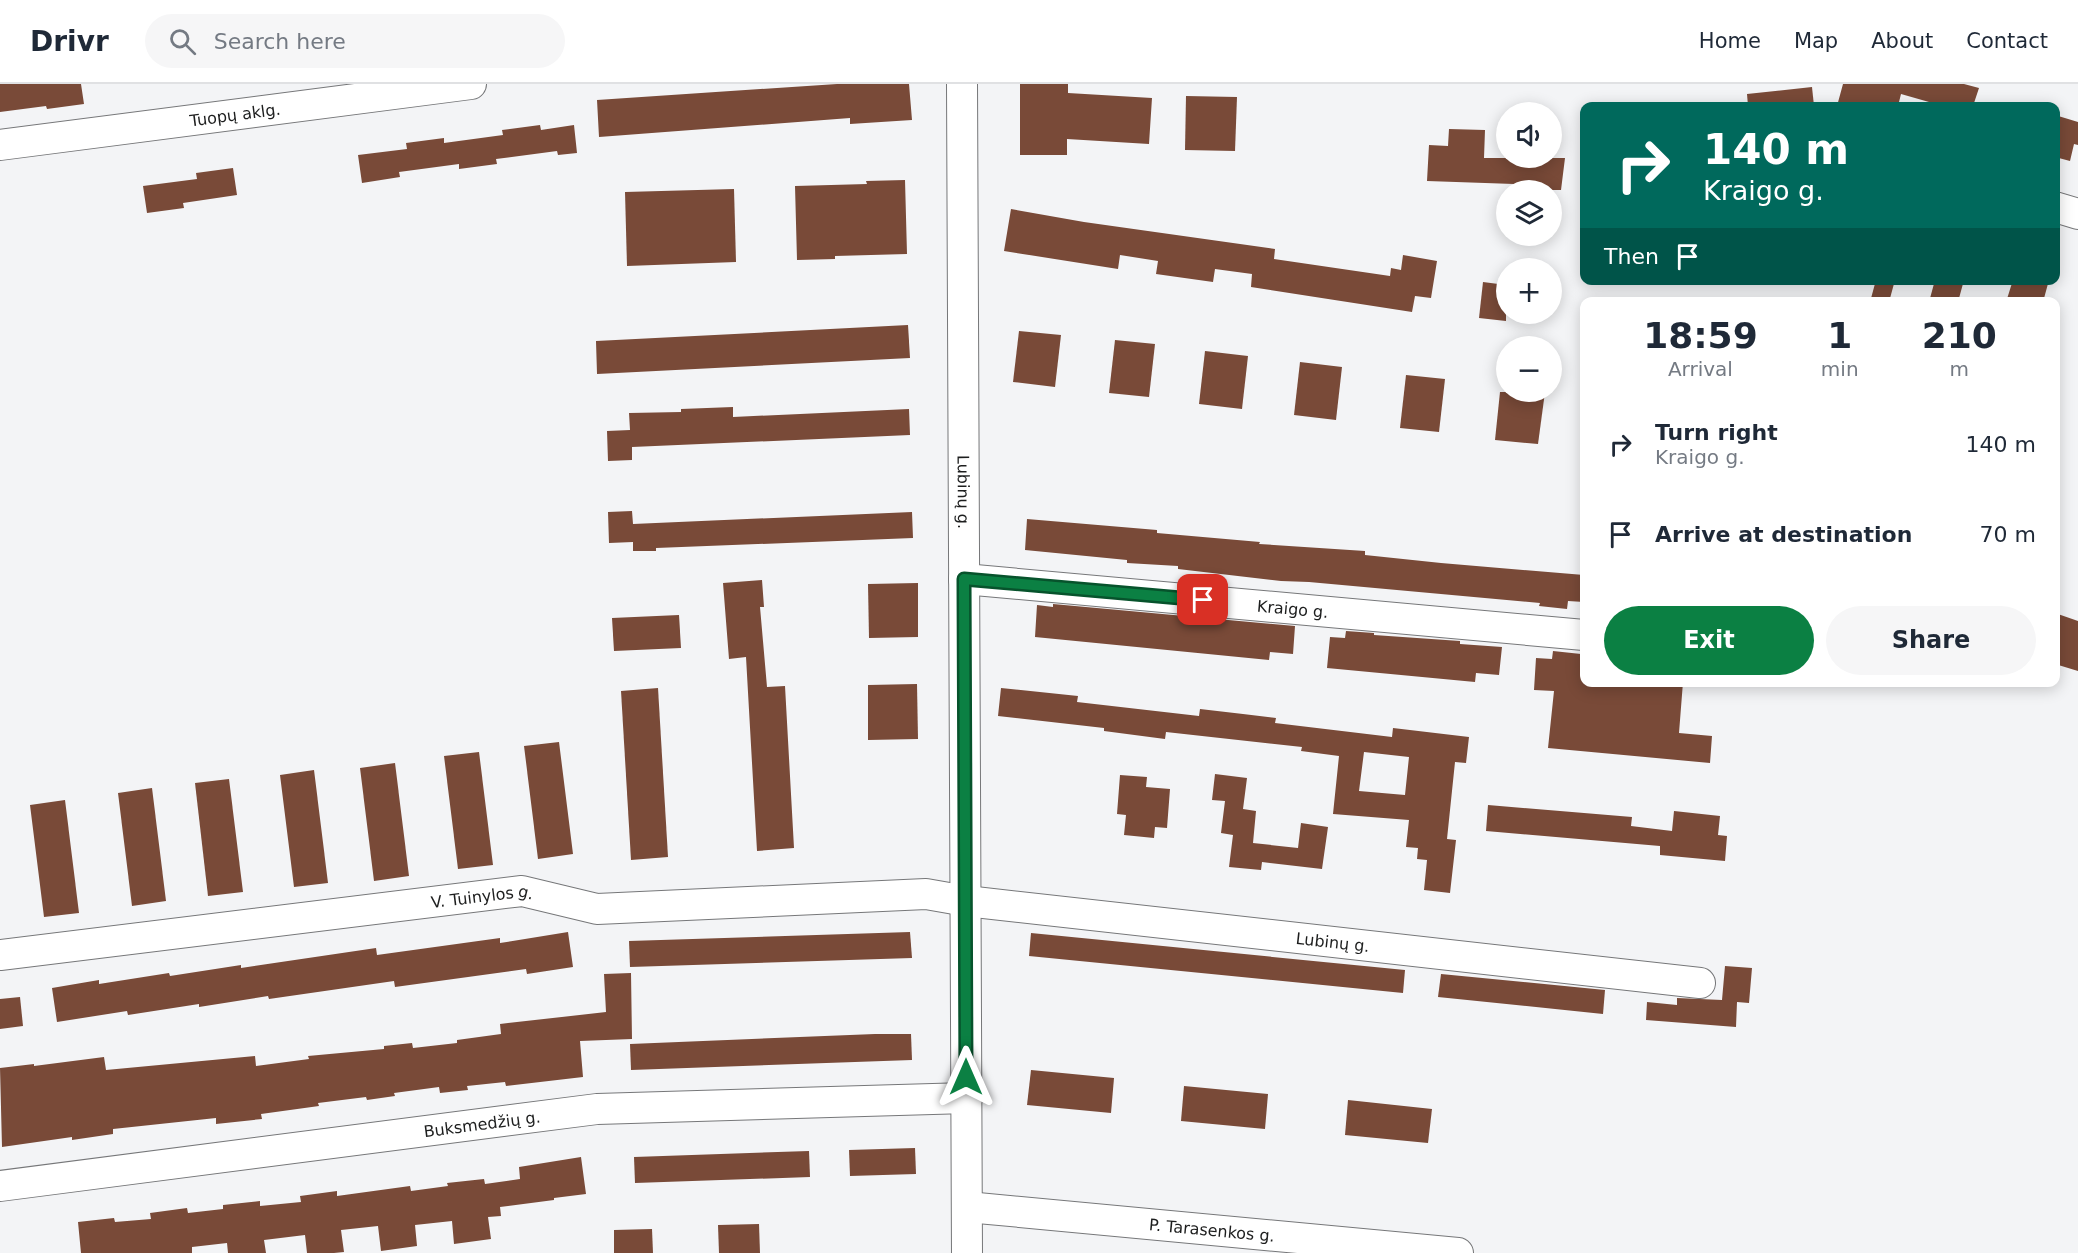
<!DOCTYPE html>
<html lang="en">
<head>
<meta charset="utf-8">
<style>
	:root { --surface:#fff; --page:#f6f6f7; --text:#1f2937; --muted:#747a83; --line:#e0e1e3; --accent:#0b8043 }
	body { margin:0; font-family:"DejaVu Sans",sans-serif; background:var(--page); color:var(--text); height:100vh; display:flex; flex-direction:column; font-size:22px; white-space:nowrap }
	* { box-sizing:border-box; margin:0 }
	p { font-size:20px; color:var(--muted) }
	.icon { flex:none; width:33px; height:33px; fill:none; stroke:currentColor; stroke-width:2; stroke-linecap:round; stroke-linejoin:round }
	.map { position:relative; flex:1; overflow:hidden }
	.panel { position:absolute; left:1580px; top:213px; width:480px; height:390px; display:flex; flex-direction:column; background:var(--surface); border-radius:12px; box-shadow:0 3px 15px #0003 }
	.panel>* { flex:none }
	.guide { position:absolute; left:1580px; top:18px; width:480px; height:183px; border-radius:12px; box-shadow:0 3px 15px #0003; background:#00695c; color:#fff; overflow:hidden }
	.controls { position:absolute; left:1496px; top:18px; display:grid; gap:12px }
	.controls a { display:grid; place-items:center; width:66px; height:66px; border-radius:50%; background:var(--surface); box-shadow:0 3px 15px #0003; font-size:30px }
	.pin { position:absolute; display:grid; place-items:center; width:51px; height:51px; color:#fff; margin:-26px; border-radius:12px; box-shadow:0 3px 9px #0006 }
	.me { position:absolute; width:66px; margin:-33px; rotate:0deg; stroke-linejoin:round; filter:drop-shadow(0 0 4px #0008) }
	.turn { display:flex; align-items:center; gap:21px; height:126px; padding:0 24px; font-size:27px }
	.turn .icon { width:78px; height:78px; stroke-width:2.5 }
	.turn b { display:block; font-size:42px; line-height:51px }
	.then { display:flex; align-items:center; height:57px; padding:0 24px; background:#0003; gap:12px; font-size:22px }
	.eta { display:flex; justify-content:space-evenly; align-items:center; height:102px; text-align:center }
	.eta b { font-size:36px; font-weight:700; line-height:42px }
	.cta { display:flex; gap:12px; margin-top:auto; padding:12px 24px }
	.cta a { flex:1; height:69px; border-radius:36px; background:var(--accent); color:#fff; font-size:24px; font-weight:700; line-height:69px; text-align:center }
	.cta a+a { background:var(--page); color:var(--text) }
	ul { padding:0; list-style:none }
	li { display:flex; align-items:center; gap:18px; height:90px; padding:0 24px }
	li div { flex:1 }
	li b { display:block; font-size:22px }
	li em { font-style:normal }
	header { display:flex; align-items:center; gap:36px; box-sizing:border-box; height:84px; padding:0 30px; background:var(--surface); border-bottom:2px solid var(--line) }
	header strong { font-size:28px }
	nav { display:flex; gap:33px; margin-inline-start:auto; font-size:21px }
	.search { width:420px; height:54px; background:var(--page); display:flex; align-items:center; gap:15px; box-sizing:border-box; padding:0 21px; border-radius:33px; color:var(--muted); font-size:22px }
	.map>svg:first-child { display:block }
</style>
</head>
<body>
<header>
<strong>Drivr</strong>
<div class="search"><svg class="icon" aria-label="search" viewBox="0 0 24 24"><circle cx="10" cy="10" r="6"/><path d="M15 15l6 6"/></svg>Search here</div>
<nav><a>Home</a><a>Map</a><a>About</a><a>Contact</a></nav>
</header>
<div class="map">
<svg width="2078" height="1169" viewBox="0 0 2078 1169">
	<rect width="100%" height="100%" fill="#f3f4f6"/>
	<g fill="#794a38" fill-rule="evenodd">
		<polygon points="0,0 81,0 84,20 47,25 46,22 0,28"/>
		<polygon points="837,0 909,0 912,36 850,40 850,34 599,53 597,16"/>
		<polygon points="1020,0 1068,0 1068,9 1152,14 1149,60 1067,55 1067,71 1020,71"/>
		<polygon points="1843,0 1964,0 1979,4 1973,22 1943,22 1901,10 1898,22 1837,22"/>
		<polygon points="1812,3 1814,22 1748,22 1747,10"/>
		<polygon points="1186,12 1237,13 1235,67 1185,66"/>
		<polygon points="2055,31 2078,38 2078,61 2074,60 2070,77 2055,73"/>
		<polygon points="540,41 541,46 574,41 577,69 558,71 557,67 496,75 497,80 459,85 459,80 399,88 400,93 362,99 358,71 407,65 406,59 444,54 444,59 503,51 502,46"/>
		<polygon points="1449,45 1485,46 1484,74 1565,74 1561,106 1513,106 1514,100 1427,97 1429,61 1448,62"/>
		<polygon points="233,84 237,111 183,119 184,124 147,129 143,102 197,95 196,89"/>
		<polygon points="905,96 907,170 835,172 835,175 797,176 795,102 867,100 866,97"/>
		<polygon points="734,105 736,178 627,182 625,108"/>
		<polygon points="1011,125 1084,138 1275,165 1274,175 1390,192 1391,184 1401,186 1403,171 1437,177 1431,214 1415,212 1412,228 1251,203 1252,190 1215,185 1213,198 1156,190 1158,177 1120,171 1118,185 1004,167"/>
		<polygon points="1876,196 1895,196 1889,218 1870,218"/>
		<polygon points="1935,196 1964,196 1958,218 1929,218"/>
		<polygon points="2013,196 2049,196 2043,218 2006,218"/>
		<polygon points="1483,198 1506,201 1506,237 1479,234"/>
		<polygon points="908,241 910,274 597,290 596,257"/>
		<polygon points="1019,247 1061,251 1055,303 1013,298"/>
		<polygon points="1115,256 1155,260 1149,313 1109,309"/>
		<polygon points="1205,267 1248,272 1242,325 1199,320"/>
		<polygon points="1300,278 1342,283 1336,336 1294,331"/>
		<polygon points="1406,291 1445,295 1439,348 1400,344"/>
		<polygon points="1500,308 1545,308 1538,360 1495,356"/>
		<polygon points="733,323 733,333 909,325 910,351 632,363 632,376 608,377 607,347 630,346 629,329 681,328 681,325"/>
		<polygon points="632,427 633,440 912,428 913,454 656,464 656,467 633,467 633,458 609,459 608,428"/>
		<polygon points="1027,435 1157,446 1157,449 1260,458 1259,460 1365,467 1365,471 1441,479 1584,491 1584,518 1568,517 1567,525 1539,522 1540,519 1309,498 1281,497 1178,485 1178,482 1127,479 1127,476 1025,466"/>
		<polygon points="762,496 764,523 760,523 767,603 785,602 794,764 757,767 746,573 729,575 723,499"/>
		<polygon points="918,499 918,553 869,554 868,500"/>
		<polygon points="1053,520 1295,542 1293,570 1270,568 1269,576 1035,553 1037,521 1053,523"/>
		<polygon points="2055,529 2078,537 2078,587 2055,580"/>
		<polygon points="679,531 681,564 614,567 612,534"/>
		<polygon points="1346,547 1374,549 1374,551 1460,557 1460,560 1502,563 1499,591 1476,589 1475,598 1327,584 1330,553 1345,554"/>
		<polygon points="1553,567 1581,570 1580,579 1584,579 1584,598 1683,598 1679,649 1712,652 1710,679 1548,664 1554,607 1534,606 1536,574 1552,575"/>
		<polygon points="917,600 918,655 868,656 868,601"/>
		<polygon points="658,604 668,773 631,776 621,607"/>
		<path d="M1001 604 1078 612 1077 618 1199 632 1200 625 1243 630 1276 634 1275 639 1392 653 1393 644 1469 653 1466 679 1455 678 1447 755 1456 756 1450 809 1424 806 1427 776 1417 775 1418 764 1406 763 1409 736 1333 730 1339 672 1301 667 1302 663 1166 648 1165 655 1104 647V644L998 632ZM1364 668 1409 673 1405 711 1359 707Z"/>
		<polygon points="559,658 573,770 538,775 524,662"/>
		<polygon points="479,668 493,781 458,785 444,672"/>
		<polygon points="395,679 409,792 374,797 360,684"/>
		<polygon points="314,686 328,799 294,803 280,691"/>
		<polygon points="1215,690 1247,694 1243,725 1256,727 1253,759 1298,764 1301,739 1328,743 1322,785 1262,778 1261,786 1229,783 1233,751 1221,749 1225,717 1212,716"/>
		<polygon points="1120,691 1147,693 1146,703 1170,705 1167,744 1155,743 1154,754 1124,751 1126,731 1117,730"/>
		<polygon points="229,695 243,808 208,812 195,699"/>
		<polygon points="152,704 166,817 132,822 118,709"/>
		<polygon points="65,716 79,829 44,833 30,721"/>
		<polygon points="1488,721 1632,733 1631,742 1672,747 1674,727 1720,732 1718,751 1727,752 1725,777 1660,771 1660,762 1486,747"/>
		<polygon points="568,848 573,883 527,890 526,885 395,903 394,897 269,915 268,912 199,923 199,920 128,931 127,927 57,938 52,904 99,896 99,900 169,889 170,892 241,881 241,884 376,864 377,871 500,854 500,859"/>
		<polygon points="910,848 912,874 630,883 629,857"/>
		<polygon points="1031,849 1405,886 1403,909 1029,872"/>
		<polygon points="1725,882 1752,884 1749,919 1737,918 1736,943 1646,936 1647,918 1677,921 1677,914 1722,916"/>
		<polygon points="631,889 632,955 580,957 583,993 506,1002 505,998 467,1002 468,1006 440,1009 439,1003 394,1009 395,1012 367,1016 366,1013 318,1019 319,1022 261,1030 262,1035 216,1040 216,1034 113,1045 113,1050 72,1056 72,1053 2,1063 0,984 34,980 34,982 104,973 106,986 255,972 256,982 309,975 308,972 384,965 384,962 412,959 413,964 457,959 457,956 501,950 500,940 606,928 604,890"/>
		<polygon points="1441,890 1605,906 1603,930 1438,913"/>
		<polygon points="20,913 23,942 0,945 0,915"/>
		<polygon points="875,950 911,950 912,976 631,986 630,960"/>
		<polygon points="1031,986 1114,994 1111,1029 1027,1021"/>
		<polygon points="1184,1002 1268,1010 1265,1045 1181,1037"/>
		<polygon points="1348,1016 1432,1025 1428,1059 1345,1051"/>
		<polygon points="915,1064 916,1090 850,1092 849,1066"/>
		<polygon points="809,1067 810,1093 635,1099 634,1073"/>
		<polygon points="581,1073 586,1110 554,1114 554,1116 500,1123 501,1132 488,1133 491,1155 454,1160 452,1137 415,1141 417,1162 381,1167 378,1142 341,1146 344,1168 334,1169 307,1169 305,1151 264,1156 266,1169 228,1169 227,1159 192,1163 192,1169 81,1169 78,1138 114,1134 115,1138 151,1135 150,1129 187,1124 188,1129 223,1125 223,1121 260,1117 260,1122 301,1118 300,1112 337,1107 337,1112 410,1102 411,1107 448,1102 447,1099 484,1095 485,1100 520,1095 519,1083"/>
		<polygon points="759,1140 760,1169 719,1169 718,1141"/>
		<polygon points="652,1145 653,1169 614,1169 614,1146"/>
	</g>
	<g fill="none" stroke-linecap="round" stroke-linejoin="round">
		<defs>
			<g id="minor">
				<path id="s1" d="M962 0 967 1169"/>
				<path id="s2" d="M0 61 471 0"/>
				<polyline points="2055,123 2078,130"/>
				<path id="s3" d="M964 495 1584 551"/>
				<path id="s4" d="M0 871 522 807 597 825 926 810 966 817 1700 899"/>
				<path id="s5" d="M0 1102 597 1025 967 1014"/>
				<path id="s6" d="M967 1123 1458 1169"/>
			</g>
		</defs>
		<use href="#minor" stroke="#767779" stroke-width="32"/>
		<use href="#minor" stroke="#fff" stroke-width="30"/>
	</g>
	<g fill="none" stroke-linecap="round" stroke-linejoin="round">
		<defs>
			<polyline id="route" points="966,993 964,495 1203,516"/>
		</defs>
		<use href="#route" stroke="#07532c" stroke-width="15"/>
		<use href="#route" stroke="#0b8043" stroke-width="10"/>
	</g>
	<g text-anchor="middle" dominant-baseline="central" stroke-width="6" stroke-linejoin="round" paint-order="stroke">
		<g font-size="16" fill="#1d1e1e" stroke="#fff">
			<text stroke="none"><textPath href="#s2" startOffset="237">Tuopų aklg.</textPath></text>
			<text stroke="none"><textPath href="#s1" startOffset="408">Lubinų g.</textPath></text>
			<text stroke="none"><textPath href="#s3" startOffset="330">Kraigo g.</textPath></text>
			<text stroke="none"><textPath href="#s4" startOffset="486">V. Tuinylos g.</textPath></text>
			<text stroke="none"><textPath href="#s4" startOffset="1342">Lubinų g.</textPath></text>
			<text stroke="none"><textPath href="#s5" startOffset="486">Buksmedžių g.</textPath></text>
			<text stroke="none"><textPath href="#s6" startOffset="246">P. Tarasenkos g.</textPath></text>
		</g>
	</g>
</svg>
<div class="controls">
<a><svg class="icon" aria-label="sound" viewBox="0 0 24 24"><path d="M4 9h4l5-4v14l-5-4H4zM17 9q2 3 0 6"/></svg></a>
<a><svg class="icon" aria-label="layers" viewBox="0 0 24 24"><path d="M12 4l9 5-9 5-9-5zM3 14l9 5 9-5"/></svg></a>
<a>+</a>
<a>−</a>
</div>
<div class="pin" style="left:1203px;top:516px;background:#d93025"><svg class="icon" aria-label="arrive" viewBox="0 0 24 24"><path d="M6 21V4h12l-3 4 3 4H6"/></svg></div>
<svg class="me" style="left:966px;top:993px" viewBox="-20 -20 40 40"><path d="M0-17L14 15 0 8-14 15z" fill="#0b8043" stroke="#fff" stroke-width="4"/></svg>
<div class="guide">
<div class="turn"><svg class="icon" aria-label="right" viewBox="0 0 24 24"><path d="M7 20v-9h11M14 6l5 5-5 5"/></svg><div><b>140 m</b>Kraigo g.</div></div>
<div class="then">Then<svg class="icon" aria-label="arrive" viewBox="0 0 24 24"><path d="M6 21V4h12l-3 4 3 4H6"/></svg></div>
</div>
<section class="panel">
<div class="eta">
<div><b>18:59</b><p>Arrival</p></div>
<div><b>1</b><p>min</p></div>
<div><b>210</b><p>m</p></div>
</div>
<ul>
<li><svg class="icon" aria-label="right" viewBox="0 0 24 24"><path d="M7 20v-9h11M14 6l5 5-5 5"/></svg><div><b>Turn right</b><p>Kraigo g.</p></div><em>140 m</em></li>
<li><svg class="icon" aria-label="arrive" viewBox="0 0 24 24"><path d="M6 21V4h12l-3 4 3 4H6"/></svg><div><b>Arrive at destination</b></div><em>70 m</em></li>
</ul>
<div class="cta"><a>Exit</a><a>Share</a></div>
</section>
</div>
</body>
</html>
